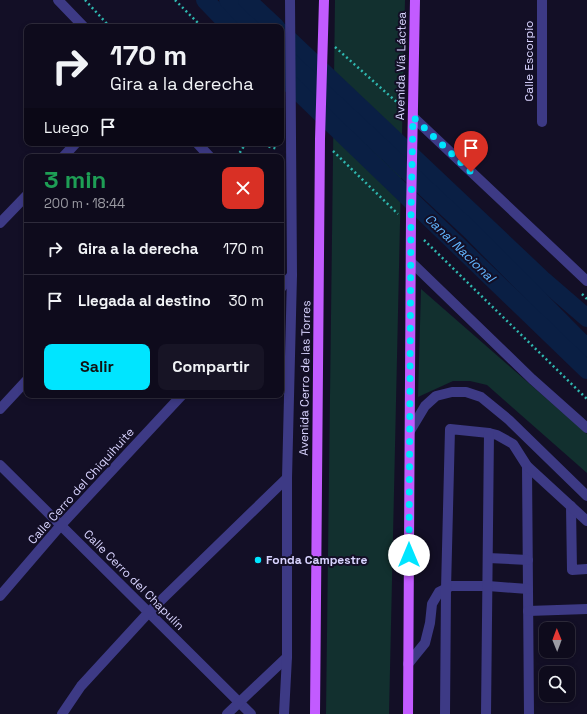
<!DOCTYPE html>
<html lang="es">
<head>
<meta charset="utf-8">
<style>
	:root { --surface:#0e0b1c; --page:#171425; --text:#f1f3f6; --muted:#9b9ba3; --line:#2e2b3b; --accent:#00e5ff }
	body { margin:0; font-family:"Space Grotesk",sans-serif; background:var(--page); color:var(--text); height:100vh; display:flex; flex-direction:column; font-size:15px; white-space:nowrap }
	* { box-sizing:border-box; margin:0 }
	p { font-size:13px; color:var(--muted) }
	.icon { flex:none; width:22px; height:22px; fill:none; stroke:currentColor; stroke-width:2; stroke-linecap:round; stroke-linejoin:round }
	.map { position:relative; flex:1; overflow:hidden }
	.drawer { position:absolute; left:24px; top:154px; width:260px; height:244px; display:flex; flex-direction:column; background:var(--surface); border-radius:8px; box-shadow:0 2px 6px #0003,0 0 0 1px var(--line) }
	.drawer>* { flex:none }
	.hud { position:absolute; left:24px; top:24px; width:260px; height:122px; border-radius:8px; box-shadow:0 2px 6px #0003,0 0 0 1px var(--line); background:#0e0b1c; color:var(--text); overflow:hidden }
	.needle { width:26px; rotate:359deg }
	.tools { position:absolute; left:539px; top:622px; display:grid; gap:8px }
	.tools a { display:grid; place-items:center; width:36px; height:36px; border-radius:8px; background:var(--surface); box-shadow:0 2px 6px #0003,0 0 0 1px var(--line); font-size:20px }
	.pin { position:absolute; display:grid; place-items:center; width:34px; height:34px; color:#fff; margin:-41px -17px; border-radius:50% 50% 50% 0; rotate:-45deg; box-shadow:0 0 4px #0007 }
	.pin .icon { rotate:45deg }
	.me { position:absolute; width:44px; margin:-22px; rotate:0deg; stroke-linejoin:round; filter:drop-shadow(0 0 3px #0008) }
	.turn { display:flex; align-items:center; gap:14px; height:84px; padding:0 20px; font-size:18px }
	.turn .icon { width:52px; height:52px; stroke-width:2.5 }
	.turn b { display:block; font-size:28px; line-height:34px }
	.then { display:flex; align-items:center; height:38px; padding:0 20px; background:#0003; gap:8px; font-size:15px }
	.round { display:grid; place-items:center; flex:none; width:42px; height:42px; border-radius:8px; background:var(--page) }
	.headline { display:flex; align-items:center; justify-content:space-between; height:68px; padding:0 20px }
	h1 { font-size:24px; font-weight:700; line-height:30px; color:#1e9e55 }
	.cta { display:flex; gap:8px; margin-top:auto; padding:8px 20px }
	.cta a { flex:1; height:46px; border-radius:8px; background:var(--accent); color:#111; font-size:16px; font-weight:700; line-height:46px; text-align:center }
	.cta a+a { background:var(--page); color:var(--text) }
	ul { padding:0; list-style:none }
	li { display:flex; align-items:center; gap:12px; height:52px; padding:0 20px; border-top:1px solid var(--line) }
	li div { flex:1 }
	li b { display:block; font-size:15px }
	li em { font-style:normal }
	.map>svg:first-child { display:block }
</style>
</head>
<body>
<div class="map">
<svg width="587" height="714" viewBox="0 0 587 714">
	<rect width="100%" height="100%" fill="#130f26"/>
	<g fill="#12302f">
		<polygon points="335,0 405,0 389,714 326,714"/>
		<polygon points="421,289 587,434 587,473 487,385 470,381 453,381 418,397"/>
	</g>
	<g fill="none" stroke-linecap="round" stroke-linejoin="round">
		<g stroke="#0a1f44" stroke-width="18">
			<polyline points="205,0 231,27"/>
			<polyline points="228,0 254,27"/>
			<polyline points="247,0 276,27"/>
			<polyline points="281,32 542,279 587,318"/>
			<polyline points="281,53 470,230 587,348"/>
			<polyline points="281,75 587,370"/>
		</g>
		<g stroke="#2fb8b0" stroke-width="2.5" stroke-dasharray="2 3" stroke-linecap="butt">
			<polyline points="85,0 110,27"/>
			<polyline points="175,0 202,27"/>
			<polyline points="335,47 400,105"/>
			<polyline points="254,143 278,149"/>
			<polyline points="333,151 398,214"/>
			<polyline points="237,157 246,143"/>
			<polyline points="424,240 587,399"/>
			<polyline points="582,294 587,299"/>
		</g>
		<g stroke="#3d3a85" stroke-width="10">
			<polyline points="527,466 529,714"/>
			<polyline points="571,506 572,570 587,569"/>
			<polyline points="488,558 528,560"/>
			<polyline points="528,611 587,609"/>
			<polyline points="408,664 425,643 430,623 432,604 439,592 451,586 488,586 528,589"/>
			<polyline points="445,714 446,589 450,429 489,433 497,435 513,444 527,466 587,521"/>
			<polyline points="486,714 489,433"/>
		</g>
		<g stroke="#3d3a85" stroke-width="10">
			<polyline points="58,0 84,27"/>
			<polyline points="413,117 587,281"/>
			<polyline points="542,122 542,0"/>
			<polyline points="197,143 210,157"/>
			<polyline points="63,157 76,143"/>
			<polyline points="0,223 27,195"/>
			<polyline points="281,288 292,275"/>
			<polyline points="0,409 27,380"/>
			<polyline points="0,465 251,714"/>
			<polyline points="0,596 61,525 182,395"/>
			<polyline points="62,714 81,686 149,612 287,478"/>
			<polyline points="227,714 287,657"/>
		</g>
		<g stroke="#3d3a85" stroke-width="10">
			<polyline points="411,262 532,379 587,428"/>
			<polyline points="410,431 425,406 436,396 452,392 466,392 481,397 509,420 587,496"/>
			<polyline points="284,714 287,657 287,478 292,275 290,0"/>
		</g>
		<g stroke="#c25bff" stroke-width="10">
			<polyline points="315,714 320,139 324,0"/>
			<polyline points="408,714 411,213 415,0"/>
		</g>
	</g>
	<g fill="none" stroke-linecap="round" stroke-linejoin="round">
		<polyline stroke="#00e5ff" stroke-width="7" stroke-dasharray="0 12.6" points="409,555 411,213 413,117 471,172"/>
	</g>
	<circle fill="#00e5ff" stroke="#130f26" stroke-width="1.5" cx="258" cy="560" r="4"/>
	<g text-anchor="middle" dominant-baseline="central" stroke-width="4" stroke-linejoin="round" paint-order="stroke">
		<g font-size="12" fill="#d9d4ff" stroke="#130f26">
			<text transform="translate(529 61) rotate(-90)">Calle Escorpio</text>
			<text transform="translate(401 66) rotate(-89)">Avenida Vía Láctea</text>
			<text transform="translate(305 378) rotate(-89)">Avenida Cerro de las Torres</text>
			<text transform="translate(81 486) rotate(-48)">Calle Cerro del Chiquihuite</text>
			<text transform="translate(134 580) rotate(45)">Calle Cerro del Chapulín</text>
		</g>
		<g font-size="12" font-weight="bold" fill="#d9d4ff" stroke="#130f26" text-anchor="start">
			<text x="266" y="560">Fonda Campestre</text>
		</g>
		<g font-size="13" font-style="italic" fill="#62b6ff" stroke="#130f26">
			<text transform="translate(460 248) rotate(44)">Canal Nacional</text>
		</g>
	</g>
</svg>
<div class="tools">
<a><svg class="needle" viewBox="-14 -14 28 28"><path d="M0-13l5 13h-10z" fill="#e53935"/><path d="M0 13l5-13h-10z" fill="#9b9ba3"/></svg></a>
<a><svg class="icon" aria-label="search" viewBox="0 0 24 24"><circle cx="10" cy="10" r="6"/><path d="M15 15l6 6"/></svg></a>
</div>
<div class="pin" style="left:471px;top:172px;background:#d93025"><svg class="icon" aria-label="arrive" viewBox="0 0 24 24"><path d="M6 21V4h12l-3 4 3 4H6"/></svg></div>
<svg class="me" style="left:409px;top:555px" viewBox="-20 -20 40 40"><circle r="19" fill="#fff"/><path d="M0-13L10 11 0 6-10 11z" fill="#00e5ff"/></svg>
<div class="hud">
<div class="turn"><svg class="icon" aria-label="right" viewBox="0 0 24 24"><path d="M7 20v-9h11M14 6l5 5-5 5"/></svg><div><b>170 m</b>Gira a la derecha</div></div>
<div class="then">Luego<svg class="icon" aria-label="arrive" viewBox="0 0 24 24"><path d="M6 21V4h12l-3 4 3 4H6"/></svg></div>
</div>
<section class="drawer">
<div class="headline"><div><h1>3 min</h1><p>200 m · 18:44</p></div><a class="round" style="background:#d93025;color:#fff"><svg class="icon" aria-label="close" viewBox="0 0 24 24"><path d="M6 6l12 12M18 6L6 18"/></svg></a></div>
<ul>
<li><svg class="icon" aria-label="right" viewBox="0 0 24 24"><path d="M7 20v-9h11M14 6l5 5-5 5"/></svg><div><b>Gira a la derecha</b></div><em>170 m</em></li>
<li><svg class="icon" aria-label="arrive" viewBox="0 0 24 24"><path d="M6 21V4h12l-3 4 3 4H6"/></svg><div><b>Llegada al destino</b></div><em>30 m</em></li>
</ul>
<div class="cta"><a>Salir</a><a>Compartir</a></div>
</section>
</div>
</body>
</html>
